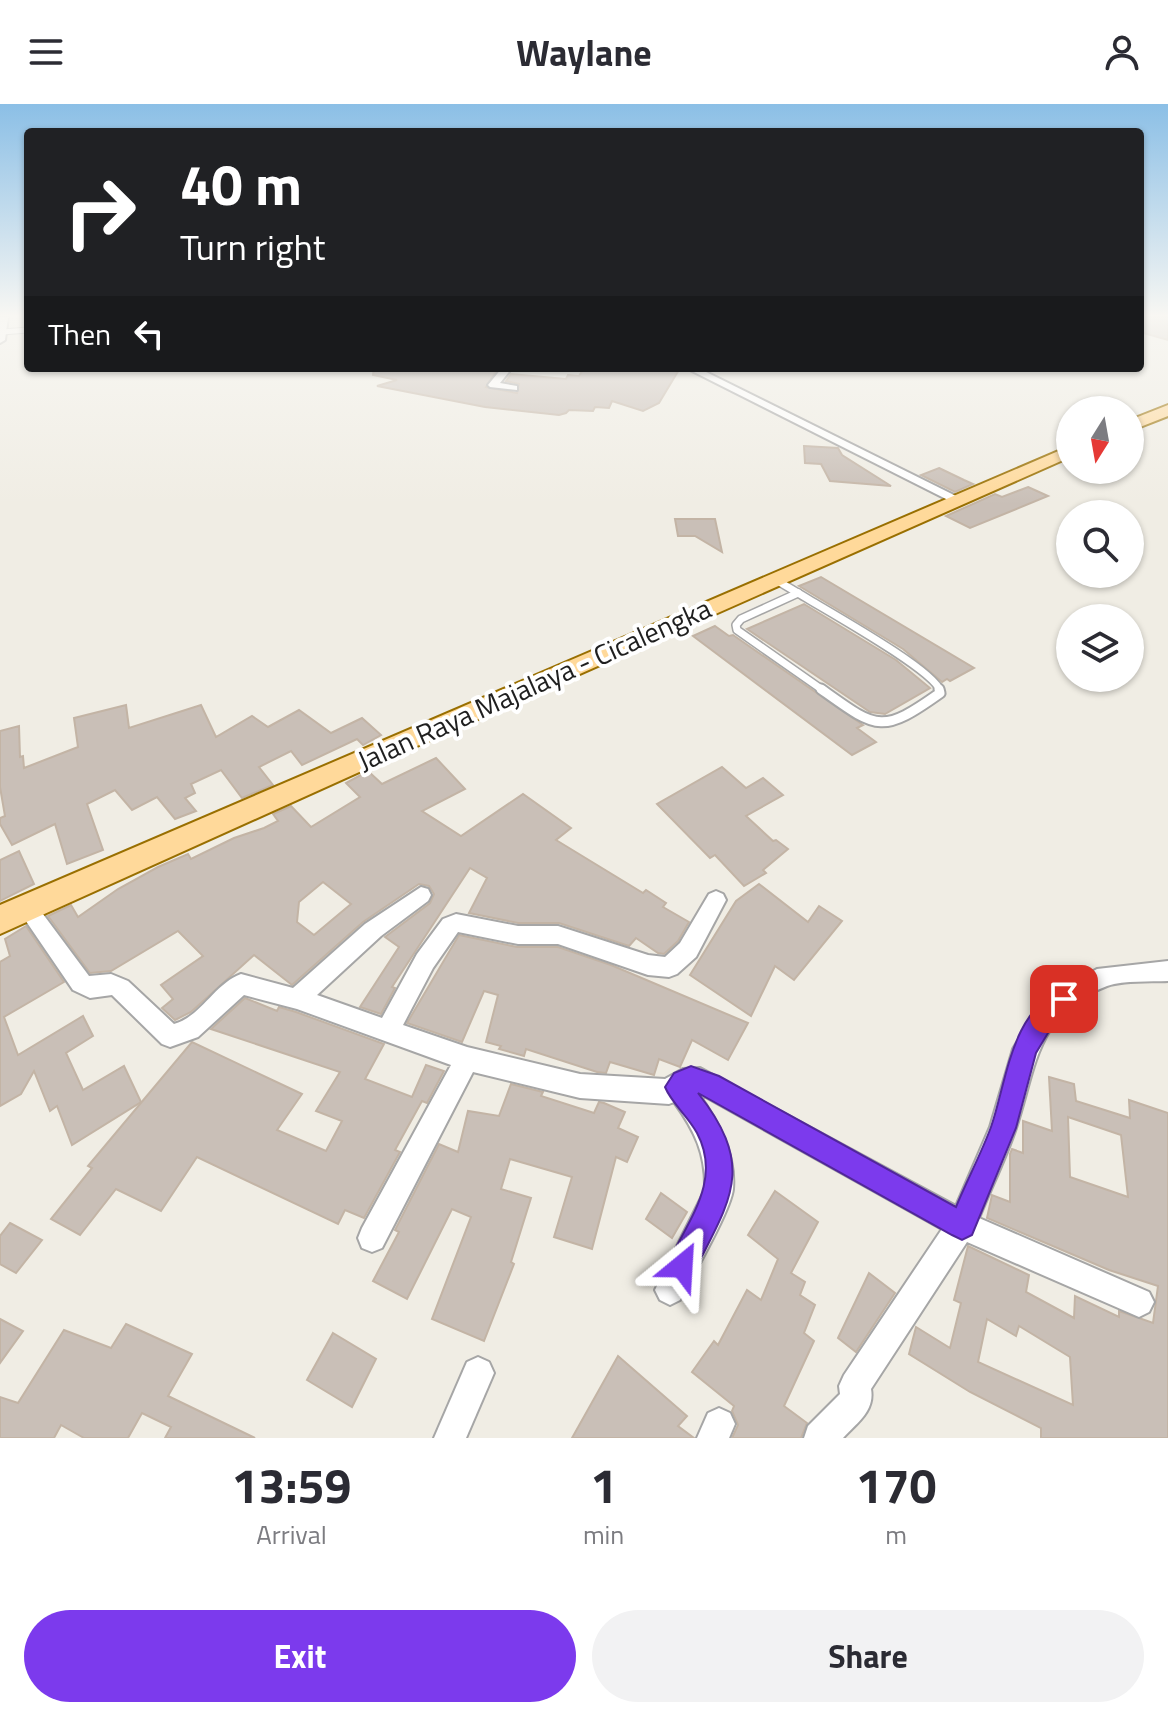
<!DOCTYPE html>
<html lang="en">
<head>
<meta charset="utf-8">
<style>
	:root { --surface:#fff; --page:#f2f2f3; --text:#2b2b33; --muted:#7c7c81; --accent:#7c3aed }
	body { margin:0; font-family:"Titillium Web",sans-serif; background:var(--page); color:var(--text); height:100vh; display:flex; flex-direction:column; font-size:30px; white-space:nowrap }
	* { box-sizing:border-box; margin:0 }
	p { font-size:26px; color:var(--muted) }
	.icon { flex:none; width:44px; height:44px; fill:none; stroke:currentColor; stroke-width:2; stroke-linecap:round; stroke-linejoin:round }
	.map { position:relative; height:1334px; overflow:hidden }
	.side { display:flex; flex-direction:column; background:var(--surface); flex:1 }
	.side>* { flex:none }
	.hud { position:absolute; left:24px; top:24px; width:1120px; height:244px; border-radius:8px; box-shadow:0 2px 6px #0004; background:#202124; color:#fff; overflow:hidden }
	.needle { width:52px; rotate:191deg }
	.controls { position:absolute; left:1056px; top:292px; display:grid; gap:16px }
	.controls a { display:grid; place-items:center; width:88px; height:88px; border-radius:50%; background:var(--surface); box-shadow:0 2px 6px #0004; font-size:40px }
	.pin { position:absolute; display:grid; place-items:center; width:68px; height:68px; color:#fff; margin:-34px; border-radius:16px; box-shadow:0 4px 12px #0006 }
	.me { position:absolute; width:88px; margin:-44px; rotate:27deg; stroke-linejoin:round; filter:drop-shadow(0 0 6px #0008) }
	.turn { display:flex; align-items:center; gap:28px; height:168px; padding:0 24px; font-size:36px }
	.turn .icon { width:104px; height:104px; stroke-width:2.5 }
	.turn b { display:block; font-size:56px; line-height:68px }
	.then { display:flex; align-items:center; height:76px; padding:0 24px; background:#0003; gap:16px; font-size:30px }
	.eta { display:flex; justify-content:space-evenly; align-items:center; height:136px; text-align:center }
	.eta b { font-size:48px; font-weight:700; line-height:56px }
	.action { display:flex; gap:16px; margin-top:auto; padding:16px 24px }
	.action a { flex:1; height:92px; border-radius:48px; background:var(--accent); color:#fff; font-size:32px; font-weight:700; line-height:92px; text-align:center }
	.action a+a { background:var(--page); color:var(--text) }
	header { display:flex; justify-content:space-between; align-items:center; height:104px; padding:0 24px; background:var(--surface); font-size:36px; font-weight:700 }
	.map>svg:first-child { display:block }
</style>
</head>
<body>
<header><svg class="icon" aria-label="menu" viewBox="0 0 24 24"><path d="M4 6h16M4 12h16M4 18h16"/></svg>Waylane<svg class="icon" aria-label="person" viewBox="0 0 24 24"><circle cx="12" cy="8" r="4"/><path d="M4 21q1-7 8-7t8 7"/></svg></header>
<div class="map">
<svg width="1168" height="1334" viewBox="0 0 1168 1334">
	<rect width="100%" height="100%" fill="#f0ede4"/>
	<g fill="#c9bfb7" stroke="#c3b4a5" stroke-width="2" fill-rule="evenodd">
		<polygon points="1140,213 1168,213 1168,236 1140,228"/>
		<polygon points="374,264 498,264 486,283 517,289 519,280 506,277 511,270 566,275 568,271 579,272 584,264 680,264 659,299 643,307 612,297 609,304 595,303 593,307 569,306 566,309 559,311 485,303 377,282 397,276 373,271"/>
		<polygon points="804,342 838,344 842,351 891,382 830,377 821,360 805,359"/>
		<polygon points="939,364 964,376 973,380 955,388 921,371"/>
		<polygon points="1028,383 1048,392 970,424 946,412 995,390 1002,393"/>
		<polygon points="675,415 715,415 722,448 695,432 678,432"/>
		<polygon points="821,473 974,564 950,577 947,575 942,578 903,545 799,482"/>
		<polygon points="804,500 896,556 930,584 885,610 870,608 747,525"/>
		<polygon points="715,522 729,532 733,531 863,621 857,624 876,638 852,651 693,532"/>
		<polygon points="126,601 129,624 201,601 216,633 252,612 268,623 299,606 331,629 362,614 381,631 363,641 357,635 302,661 291,647 259,663 273,681 242,694 221,666 191,680 195,689 185,694 196,707 175,715 157,693 132,706 115,686 87,700 103,746 67,760 55,720 12,741 0,720 0,714 5,712 0,683 0,627 19,622 20,653 23,652 24,664 78,643 74,614"/>
		<path d="M436 654 465 685 422 707 461 732 523 690 571 724 556 736 643 789 646 786 666 799 663 803 689 818 678 837 664 850 658 849 636 834 629 842 559 819H518L469 809 487 774 470 764 392 883 395 884 381 910 360 903 399 843 385 833 430 799 434 790 429 782 419 780 363 818 292 881 254 851 191 908 175 916 162 904 173 895 161 881 203 852 178 827 111 867 90 869 48 812 71 801 78 813 118 785 158 763 188 750 191 755 234 734 264 724 278 717 273 710 291 702 311 723 360 693 346 679 368 667 382 680ZM323 778 351 800 314 831 297 818 299 798Z"/>
		<polygon points="722,663 746,684 763,674 783,691 746,712 773,737 776,736 788,745 763,766 766,769 744,782 715,751 710,754 657,700"/>
		<polygon points="19,747 34,780 0,797 0,756"/>
		<polygon points="759,780 808,818 819,802 842,817 794,876 775,862 751,912 690,871 736,797"/>
		<polygon points="26,822 64,878 4,913 18,951 83,912 93,932 66,949 83,986 124,962 141,998 72,1041 57,1002 50,1007 34,967 21,990 0,1002 0,858 10,852 5,835"/>
		<polygon points="459,831 517,843 558,843 611,861 748,919 728,956 692,936 680,963 659,955 654,971 610,958 606,969 597,968 526,945 524,952 499,945 501,942 486,938 498,891 484,887 462,938 407,919"/>
		<polygon points="245,894 277,907 279,903 296,908 384,940 365,975 412,993 426,961 444,967 427,999 422,997 395,1046 400,1048 364,1114 345,1106 338,1120 197,1053 161,1107 116,1085 80,1131 51,1115 92,1064 88,1062 192,938 302,990 277,1026 326,1047 342,1017 316,1007 340,968 211,925"/>
		<path d="M1049 973 1074 980 1076 997 1130 1014 1129 996 1168 1009V1334H1041V1324L970 1288 909 1250 916 1223 950 1244 961 1199 954 1196 968 1142 1029 1171 1026 1188 1074 1214 1075 1192 1119 1213V1207L1153 1219 1158 1182 1109 1166 987 1114 992 1091 1010 1098V1050L1012 1045 1023 1049V1017L1052 1027ZM1068 1013 1121 1031 1128 1093 1070 1073ZM987 1215 1016 1232 1019 1222 1070 1253 1073 1301 978 1258Z"/>
		<polygon points="511,980 543,988 541,992 594,1009 599,998 604,999 625,1008 618,1024 638,1033 627,1058 616,1053 592,1145 554,1133 572,1073 510,1055 501,1085 531,1094 511,1158 514,1160 484,1237 432,1215 471,1113 452,1105 407,1195 373,1177 399,1128 395,1126 439,1040 458,1048 468,1007 499,1012"/>
		<polygon points="775,1087 818,1118 791,1169 805,1178 800,1191 815,1201 804,1229 814,1237 784,1302 807,1319 801,1334 732,1334 738,1321 732,1307 734,1302 692,1268 714,1237 718,1241 747,1186 761,1196 778,1155 748,1131"/>
		<polygon points="661,1089 687,1108 672,1134 646,1115"/>
		<polygon points="10,1119 42,1136 16,1169 0,1160 0,1132"/>
		<polygon points="869,1169 895,1189 856,1248 838,1234"/>
		<polygon points="0,1215 23,1227 0,1259"/>
		<polygon points="126,1220 192,1250 168,1292 255,1334 165,1334 171,1323 142,1309 128,1334 84,1334 61,1321 54,1334 0,1334 0,1293 18,1299 64,1226 111,1244"/>
		<polygon points="333,1229 376,1255 352,1303 307,1276"/>
		<polygon points="618,1252 687,1312 678,1322 694,1334 572,1334"/>
	</g>
	<g fill="none" stroke-linecap="round" stroke-linejoin="round">
		<defs>
			<polyline id="service-far2" points="2,228 28,226"/>
			<g id="service-far1">
				<polyline points="776,476 798,489"/>
				<path d="M798 489C822 504 935 566 940 587"/>
				<polyline points="798,489 741,515 736,521 737,526 824,587"/>
			</g>
			<path id="service" d="M821 585C877 625 881 631 940 589L939 585"/>
			<g id="minor">
				<polygon points="502,264 512,264 500,279 517,282 517,286 490,283 488,281"/>
				<polygon points="686,264 698,264 964,396 954,399"/>
				<path d="M421 783 428 785 431 791 428 797 381 832 317 891 382 914 417 850 443 815 456 810 518 822H558L648 851 665 853 680 839 709 790 716 787 723 790 726 796 696 853 677 870 669 873 648 871 558 840H518L458 828 433 864 403 921 467 943 580 970 665 975 683 965 700 964 956 1102 990 1023 1013 945 1035 908 1056 888 1097 865 1168 857V877C1150 878 1125 876 1107 882 1036 908 1036 964 1016 1024 1006 1054 991 1084 979 1114L1149 1188 1154 1198 1149 1208 1139 1213 967 1138 871 1285C875 1307 857 1319 843 1334H804L808 1322 840 1290 839 1282 844 1271 942 1125 697 988C718 1016 736 1049 733 1085 731 1106 692 1173 680 1196L670 1201 660 1196 655 1186 705 1086C706 1050 695 1027 674 998L669 1000 580 994 473 968 382 1144 372 1148 362 1144 358 1134 362 1124 451 961 297 905 244 891 198 933 170 943 162 940 112 891 90 894 73 886 17 804 20 798 27 795 34 798 89 872 111 870 128 877 174 920C202 912 214 880 241 870L293 884 365 820Z"/>
				<polygon points="478,1253 489,1258 494,1269 466,1334 434,1334 467,1258"/>
				<polygon points="719,1304 730,1309 735,1320 729,1334 697,1334 708,1309"/>
			</g>
			<polygon id="tertiary" points="0,213 8,213 5,236 0,239"/>
			<g id="primary">
				<polygon points="1168,301 1168,312 1130,327 1130,316"/>
				<polygon points="1070,342 1070,353 408,646 0,830 0,801"/>
			</g>
		</defs>
		<use href="#service-far2" stroke="#a6a6a6" stroke-width="7"/>
		<use href="#service-far1" stroke="#a6a6a6" stroke-width="10"/>
		<use href="#service" stroke="#a6a6a6" stroke-width="13"/>
		<use href="#minor" stroke="#a6a6a6" stroke-width="4"/>
		<use href="#tertiary" stroke="#a6a6a6" stroke-width="4"/>
		<use href="#primary" stroke="#996f00" stroke-width="4"/>
		<use href="#service-far2" stroke="#fff" stroke-width="5"/>
		<use href="#service-far1" stroke="#fff" stroke-width="7"/>
		<use href="#service" stroke="#fff" stroke-width="9"/>
		<use href="#minor" fill="#fff" fill-rule="evenodd"/>
		<use href="#tertiary" fill="#fff" fill-rule="evenodd"/>
		<use href="#primary" fill="#ffd99a" fill-rule="evenodd"/>
	</g>
	<linearGradient id="sky" x2="0" y2="1"><stop stop-color="#8bbfe6"/><stop offset="0.53" stop-color="#f8f7f3"/><stop offset="1" stop-color="#f8f7f3" stop-opacity="0"/></linearGradient>
	<rect width="1168" height="400" fill="url(#sky)"/>
	<path fill="#7c3aed" stroke="#51269a" stroke-width="2" d="M1064 885 1073 888 1076 895 1051 924 1036 949 1016 1024 972 1131 962 1136 952 1131 698 989C758 1065 729 1097 692 1172L682 1176 672 1172 667 1162C686 1118 723 1078 697 1029 688 1012 672 1000 665 983L674 969 691 962 719 972 956 1103C967 1076 981 1050 991 1023 1007 977 1011 905 1064 885Z"/>
	<g text-anchor="middle" dominant-baseline="central" stroke-width="8" stroke-linejoin="round" paint-order="stroke">
		<g font-size="28" fill="#1f1f1f" stroke="#fff">
			<text transform="translate(534 580) rotate(-24)">Jalan Raya Majalaya - Cicalengka</text>
		</g>
	</g>
</svg>
<div class="controls">
<a><svg class="needle" viewBox="-14 -14 28 28"><path d="M0-13l5 13h-10z" fill="#e53935"/><path d="M0 13l5-13h-10z" fill="#7c7c81"/></svg></a>
<a><svg class="icon" aria-label="search" viewBox="0 0 24 24"><circle cx="10" cy="10" r="6"/><path d="M15 15l6 6"/></svg></a>
<a><svg class="icon" aria-label="layers" viewBox="0 0 24 24"><path d="M12 4l9 5-9 5-9-5zM3 14l9 5 9-5"/></svg></a>
</div>
<div class="pin" style="left:1064px;top:895px;background:#d93025"><svg class="icon" aria-label="arrive" viewBox="0 0 24 24"><path d="M6 21V4h12l-3 4 3 4H6"/></svg></div>
<svg class="me" style="left:682px;top:1162px" viewBox="-20 -20 40 40"><path d="M0-17L14 15 0 8-14 15z" fill="#7c3aed" stroke="#fff" stroke-width="4"/></svg>
<div class="hud">
<div class="turn"><svg class="icon" aria-label="right" viewBox="0 0 24 24"><path d="M7 20v-9h11M14 6l5 5-5 5"/></svg><div><b>40 m</b>Turn right</div></div>
<div class="then">Then<svg class="icon" aria-label="left" viewBox="0 0 24 24"><path d="M17 20v-9H6M10 6l-5 5 5 5"/></svg></div>
</div>
</div>
<section class="side">
<div class="eta">
<div><b>13:59</b><p>Arrival</p></div>
<div><b>1</b><p>min</p></div>
<div><b>170</b><p>m</p></div>
</div>
<div class="action"><a>Exit</a><a>Share</a></div>
</section>
</body>
</html>
